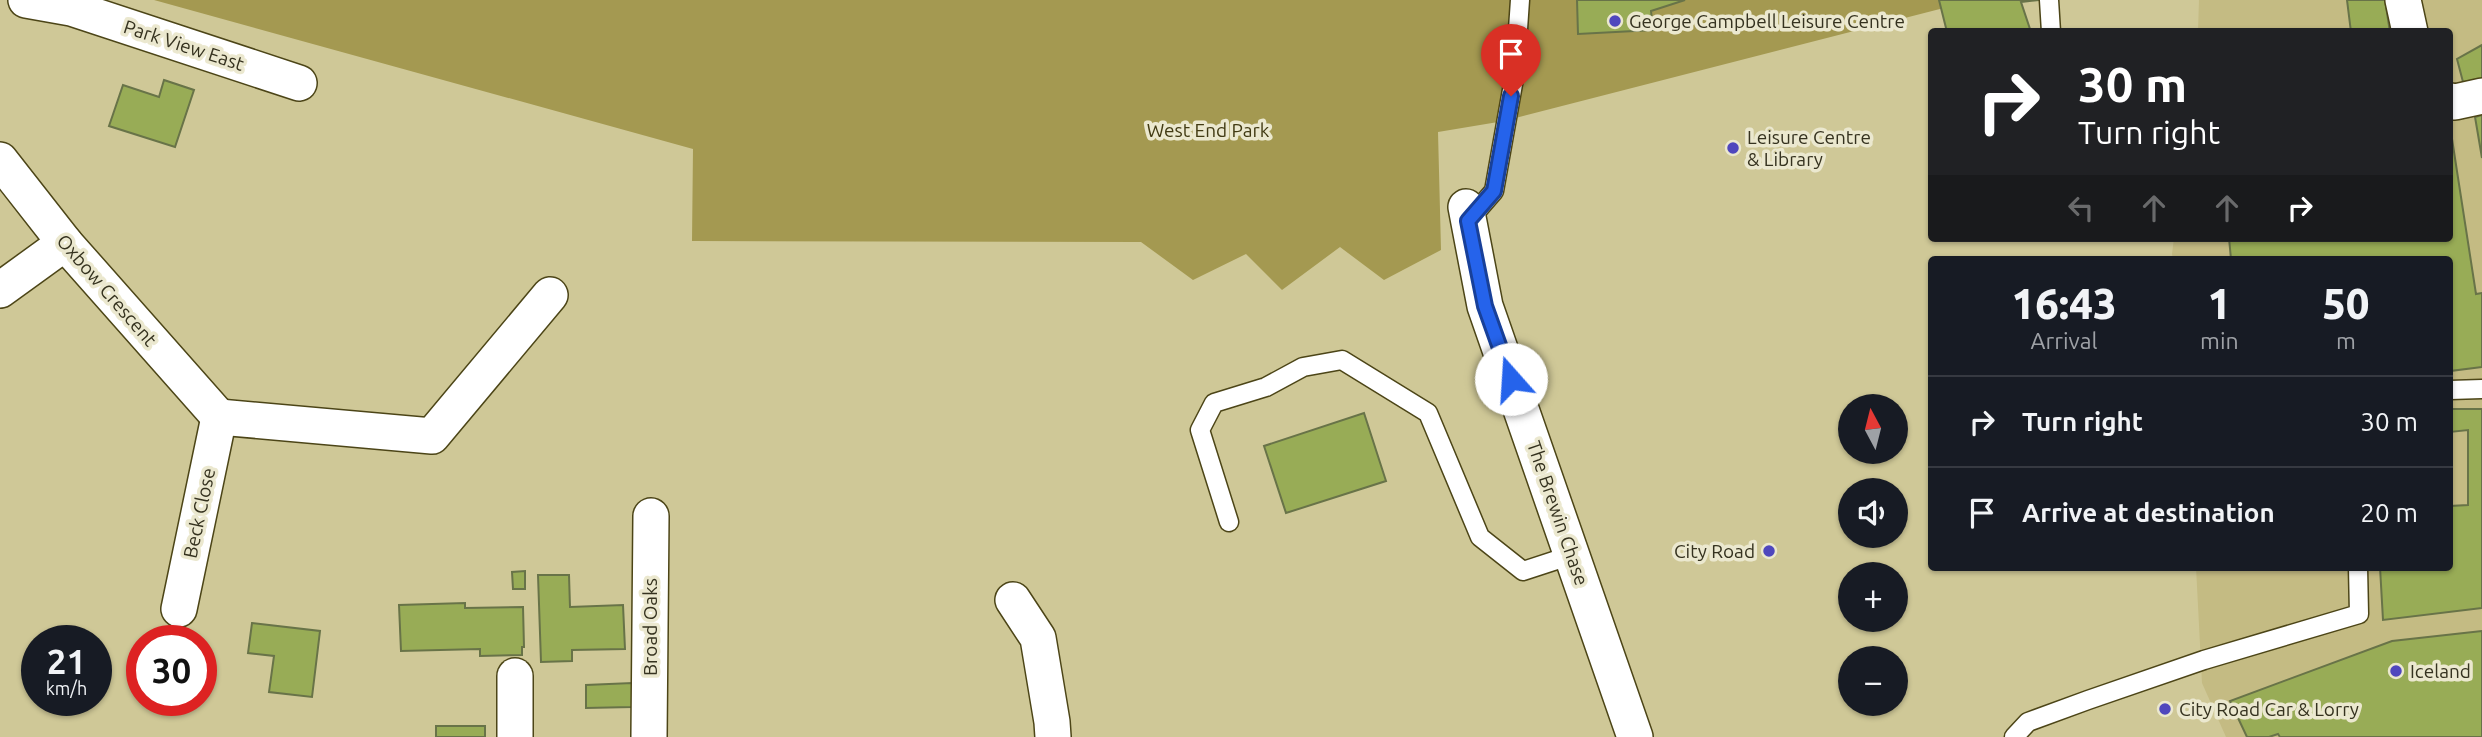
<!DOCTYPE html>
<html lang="en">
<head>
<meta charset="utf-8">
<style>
	:root { --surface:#171b24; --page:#20242c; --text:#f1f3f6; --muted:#9ea1a6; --line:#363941 }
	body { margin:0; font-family:Ubuntu,sans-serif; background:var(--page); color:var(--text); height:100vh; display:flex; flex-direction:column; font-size:26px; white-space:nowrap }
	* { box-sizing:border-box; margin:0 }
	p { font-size:23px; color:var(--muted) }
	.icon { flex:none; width:38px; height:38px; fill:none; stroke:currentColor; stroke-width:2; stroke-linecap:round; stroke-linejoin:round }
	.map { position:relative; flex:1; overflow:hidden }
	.panel { position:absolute; left:1928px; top:256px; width:525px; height:315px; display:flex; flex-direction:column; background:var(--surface); border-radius:7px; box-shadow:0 2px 5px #0004 }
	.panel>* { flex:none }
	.hud { position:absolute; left:1928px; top:28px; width:525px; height:214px; border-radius:7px; box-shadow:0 2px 5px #0004; background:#202124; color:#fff; overflow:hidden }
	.needle { width:46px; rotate:353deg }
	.fabs { position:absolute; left:1838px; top:394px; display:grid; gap:14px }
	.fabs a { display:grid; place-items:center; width:70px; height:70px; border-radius:50%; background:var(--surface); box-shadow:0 2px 5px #0004; font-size:35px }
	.speed { position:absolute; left:21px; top:625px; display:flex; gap:14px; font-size:35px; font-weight:700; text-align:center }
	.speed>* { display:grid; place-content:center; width:91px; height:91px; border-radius:50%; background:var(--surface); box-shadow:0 2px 5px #0004; line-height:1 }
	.speed small { font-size:18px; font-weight:400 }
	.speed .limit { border:10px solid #d22; background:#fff; color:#111 }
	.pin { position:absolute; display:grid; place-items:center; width:60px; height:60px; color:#fff; margin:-72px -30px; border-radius:50% 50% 50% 0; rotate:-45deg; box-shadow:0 0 7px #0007 }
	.pin .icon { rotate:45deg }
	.me { position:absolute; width:77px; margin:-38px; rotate:341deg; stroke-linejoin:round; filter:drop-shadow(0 0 5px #0008) }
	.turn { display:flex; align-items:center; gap:24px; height:147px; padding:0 35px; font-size:32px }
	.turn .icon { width:91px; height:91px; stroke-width:2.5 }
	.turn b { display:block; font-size:49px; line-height:60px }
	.lanes { display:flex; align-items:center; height:66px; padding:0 35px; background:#0003; justify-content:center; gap:35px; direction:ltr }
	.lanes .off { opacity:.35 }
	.eta { display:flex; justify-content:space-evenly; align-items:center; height:119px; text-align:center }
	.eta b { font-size:42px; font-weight:800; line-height:49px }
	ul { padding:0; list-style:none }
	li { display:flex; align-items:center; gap:21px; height:91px; padding:0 35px; border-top:2px solid var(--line) }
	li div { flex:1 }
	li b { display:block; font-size:26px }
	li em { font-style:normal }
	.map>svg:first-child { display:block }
</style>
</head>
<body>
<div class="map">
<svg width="2482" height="737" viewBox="0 0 2482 737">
	<rect width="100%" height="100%" fill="#cfc897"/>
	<polygon fill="#c4bb83" points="2199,0 2482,0 2482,737 2226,737 2202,683 2196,567 2450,567 2450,259 2173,259 2172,254 2174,238 2450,238 2450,32 2198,31"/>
	<polygon fill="#a49951" points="154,0 1975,0 1504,121 1438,132 1441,250 1384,280 1340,247 1282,290 1246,254 1193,280 1141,242 692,241 693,149"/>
	<g fill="#98ac56" stroke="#687348" stroke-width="2">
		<polygon points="1577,0 1685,0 1651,11 1653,30 1578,34"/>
		<polygon points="1939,0 2039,0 2021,2 2031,32 1947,32"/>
		<polygon points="2347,0 2385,0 2390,32 2351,32"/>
		<polygon points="2482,45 2482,80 2463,82 2457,59"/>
		<polygon points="164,80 194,90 175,147 109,126 123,85 159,97"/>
		<polygon points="2482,115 2482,158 2475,117"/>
		<polygon points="2450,126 2476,294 2482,293 2482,367 2450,371 2450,259 2231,259 2229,238 2450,238"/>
		<polygon points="2450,409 2482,409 2482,608 2383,620 2380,567 2450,567 2450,506 2468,505 2468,430 2450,432"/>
		<polygon points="1364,413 1386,481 1286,513 1264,446"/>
		<polygon points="525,571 525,589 513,589 512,572"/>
		<polygon points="538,575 569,575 570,607 623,605 625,649 572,650 572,661 541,662"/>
		<polygon points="465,603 465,608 523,607 524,647 522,647 522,655 480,656 480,649 401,651 399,605"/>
		<polygon points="252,623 320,631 312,697 269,692 274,656 248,653"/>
		<polygon points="2482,631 2482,737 2280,737 2278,734 2269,737 2247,737 2230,701 2392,641"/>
		<polygon points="632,683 632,707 586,708 586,685"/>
		<rect x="436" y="726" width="49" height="11"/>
	</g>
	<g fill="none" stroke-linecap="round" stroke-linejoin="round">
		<defs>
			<g id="lane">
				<polyline points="2049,0 2051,32"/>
				<polyline points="1468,221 1494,191 1515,73 1520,0"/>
				<polyline points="2450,390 2482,389"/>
				<polyline points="1229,522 1200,430 1214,403 1266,387 1303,367 1342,360 1428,413 1480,537 1523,571 1572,555"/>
				<polyline points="2014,737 2028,722 2088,700 2204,660 2359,614 2358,567"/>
			</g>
			<g id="street">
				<polyline points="26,0 71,8 299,83"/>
				<polyline points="2403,0 2410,32"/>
				<polyline points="2450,101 2455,102 2482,96"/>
				<polyline points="0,160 65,243 219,417"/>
				<polyline points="1466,207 1485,306 1635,737"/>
				<polyline points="0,290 65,243"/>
				<polyline points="219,417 432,436 550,295"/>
				<polyline points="1013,600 1038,638 1052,722 1053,737"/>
				<polyline points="179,609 219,417"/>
				<polyline points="515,676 515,737"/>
				<polyline points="649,737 651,516"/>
			</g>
		</defs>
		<use href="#lane" stroke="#4c4517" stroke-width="21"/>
		<use href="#street" stroke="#4c4517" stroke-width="38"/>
		<use href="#lane" stroke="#fff" stroke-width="18"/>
		<use href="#street" stroke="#fff" stroke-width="35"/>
	</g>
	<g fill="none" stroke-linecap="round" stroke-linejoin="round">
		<defs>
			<polyline id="route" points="1511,96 1494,191 1468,221 1485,306 1511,379"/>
		</defs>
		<use href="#route" stroke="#184099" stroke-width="18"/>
		<use href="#route" stroke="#2563eb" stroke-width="12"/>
	</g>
	<g fill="#4f47bd" stroke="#ebe8cf" stroke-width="2.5">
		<circle cx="1615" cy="21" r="7"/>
		<circle cx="1733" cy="148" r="7"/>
		<circle cx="1769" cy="551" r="7"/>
		<circle cx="2396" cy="671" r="7"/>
		<circle cx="2165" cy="709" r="7"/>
	</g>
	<g text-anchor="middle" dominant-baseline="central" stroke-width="7" stroke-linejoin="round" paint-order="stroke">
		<g font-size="19" fill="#35321f" stroke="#ebe8cf" text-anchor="start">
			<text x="1629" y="21">George Campbell Leisure Centre</text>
			<text x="1747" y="137">Leisure Centre<tspan x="1747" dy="22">&amp; Library</tspan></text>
			<text x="1755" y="551" text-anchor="end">City Road</text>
			<text x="2410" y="671">Iceland</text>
			<text x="2179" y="709">City Road Car &amp; Lorry</text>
		</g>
		<g font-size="19" fill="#35321f" stroke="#ebe8cf">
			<text transform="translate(184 45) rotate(18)">Park View East</text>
			<text transform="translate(107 290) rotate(49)">Oxbow Crescent</text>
			<text transform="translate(199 513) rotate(-78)">Beck Close</text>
			<text transform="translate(1558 513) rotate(71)">The Brewin Chase</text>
			<text transform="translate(650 627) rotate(-90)">Broad Oaks</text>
		</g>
		<g font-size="19" fill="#413a13" stroke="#ebe8cf">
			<text x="1208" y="130">West End Park</text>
		</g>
	</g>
</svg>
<div class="fabs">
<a><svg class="needle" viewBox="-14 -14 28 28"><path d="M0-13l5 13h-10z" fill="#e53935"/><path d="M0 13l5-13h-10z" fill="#9ea1a6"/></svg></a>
<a><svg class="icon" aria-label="sound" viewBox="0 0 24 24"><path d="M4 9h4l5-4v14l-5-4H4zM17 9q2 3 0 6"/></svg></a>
<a>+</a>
<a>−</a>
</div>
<div class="speed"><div>21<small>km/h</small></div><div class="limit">30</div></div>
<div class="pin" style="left:1511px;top:96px;background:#d93025"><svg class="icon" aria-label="arrive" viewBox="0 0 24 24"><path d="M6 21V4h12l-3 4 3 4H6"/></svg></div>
<svg class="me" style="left:1511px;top:379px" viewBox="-20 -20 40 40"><circle r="19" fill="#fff"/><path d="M0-13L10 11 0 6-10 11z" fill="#2563eb"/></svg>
<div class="hud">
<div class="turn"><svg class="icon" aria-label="right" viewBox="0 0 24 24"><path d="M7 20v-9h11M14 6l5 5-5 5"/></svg><div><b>30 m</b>Turn right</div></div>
<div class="lanes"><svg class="icon off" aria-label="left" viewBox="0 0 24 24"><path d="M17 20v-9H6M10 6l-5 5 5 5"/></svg><svg class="icon off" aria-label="ahead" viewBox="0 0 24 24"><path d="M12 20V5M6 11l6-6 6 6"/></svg><svg class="icon off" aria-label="ahead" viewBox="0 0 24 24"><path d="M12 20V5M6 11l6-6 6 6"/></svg><svg class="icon" aria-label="right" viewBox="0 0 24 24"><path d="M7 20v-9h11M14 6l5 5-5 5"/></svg></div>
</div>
<section class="panel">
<div class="eta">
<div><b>16:43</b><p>Arrival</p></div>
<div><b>1</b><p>min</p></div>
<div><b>50</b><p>m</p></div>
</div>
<ul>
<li><svg class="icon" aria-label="right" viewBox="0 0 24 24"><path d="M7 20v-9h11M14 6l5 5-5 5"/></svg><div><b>Turn right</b></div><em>30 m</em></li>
<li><svg class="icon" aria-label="arrive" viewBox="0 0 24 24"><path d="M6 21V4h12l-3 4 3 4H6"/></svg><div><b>Arrive at destination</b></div><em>20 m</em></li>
</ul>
</section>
</div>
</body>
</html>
